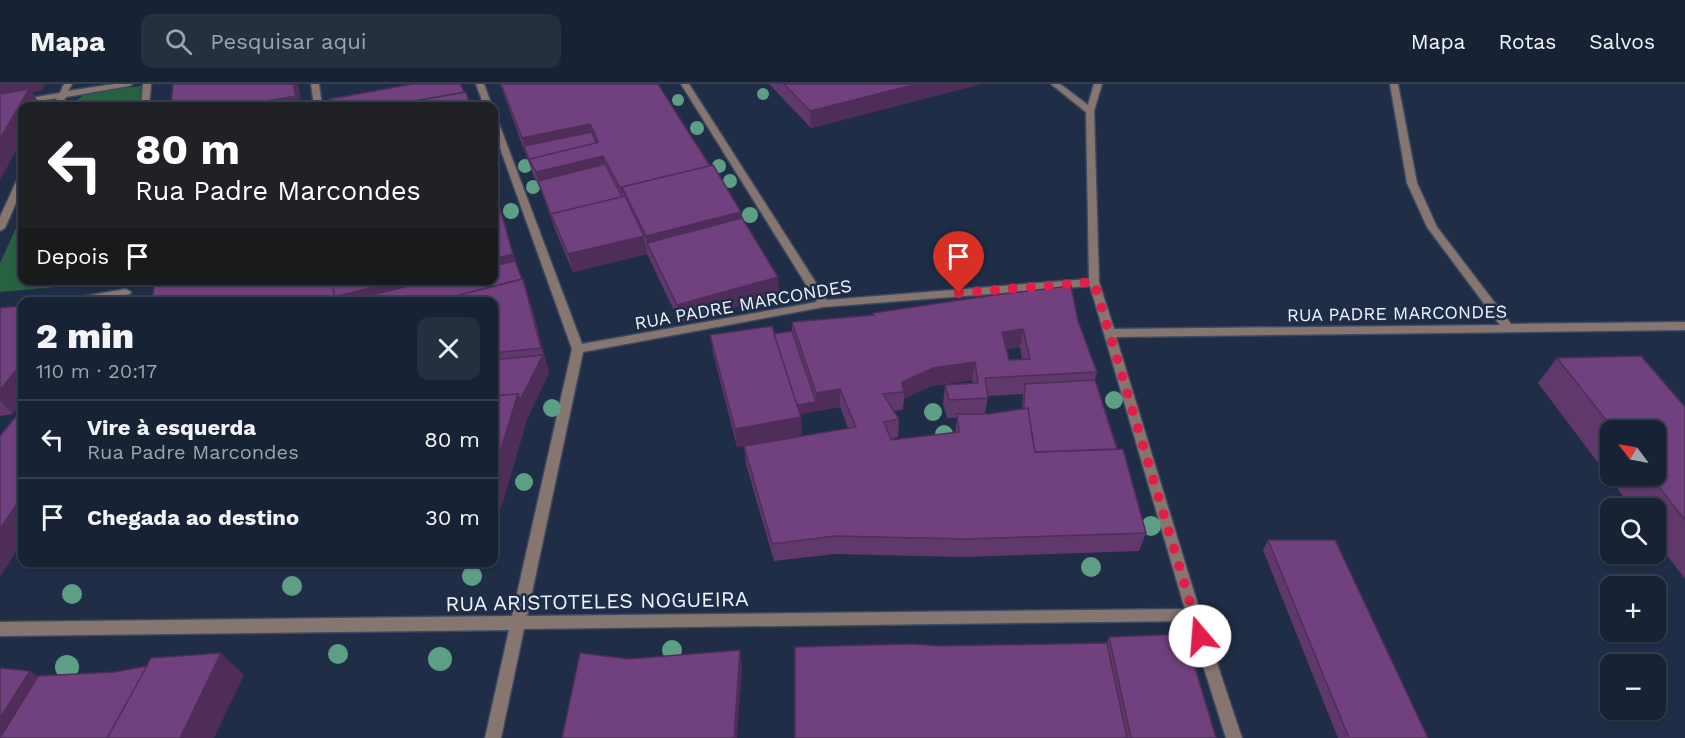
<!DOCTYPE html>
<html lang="pt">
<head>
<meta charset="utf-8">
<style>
	:root { --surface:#172234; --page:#242f40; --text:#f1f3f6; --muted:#9ea4ac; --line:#363f4f }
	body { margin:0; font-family:"Work Sans",sans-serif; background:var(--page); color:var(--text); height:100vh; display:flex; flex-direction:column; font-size:22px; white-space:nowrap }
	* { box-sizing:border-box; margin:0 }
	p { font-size:20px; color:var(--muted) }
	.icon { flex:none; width:33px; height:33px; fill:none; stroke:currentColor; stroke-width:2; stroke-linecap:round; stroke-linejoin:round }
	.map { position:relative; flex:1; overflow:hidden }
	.panel { position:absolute; left:18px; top:213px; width:480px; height:270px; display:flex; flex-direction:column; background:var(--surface); border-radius:12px; box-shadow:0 2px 4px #0004,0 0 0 2px var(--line) }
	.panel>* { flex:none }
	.top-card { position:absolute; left:18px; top:18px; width:480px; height:183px; border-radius:12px; box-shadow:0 2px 4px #0004,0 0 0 2px var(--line); background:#202124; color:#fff; overflow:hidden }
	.needle { width:39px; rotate:302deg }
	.fabs { position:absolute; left:1600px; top:336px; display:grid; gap:12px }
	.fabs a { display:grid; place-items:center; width:66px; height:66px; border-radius:12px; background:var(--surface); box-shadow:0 2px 4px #0004,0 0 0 2px var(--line); font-size:30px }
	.pin { position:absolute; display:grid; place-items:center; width:51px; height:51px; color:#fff; margin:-62px -26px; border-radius:50% 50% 50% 0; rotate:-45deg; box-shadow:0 0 6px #0007 }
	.pin .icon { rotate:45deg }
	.me { position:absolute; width:66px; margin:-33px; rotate:342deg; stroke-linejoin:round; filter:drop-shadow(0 0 4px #0008) }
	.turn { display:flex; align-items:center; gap:21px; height:126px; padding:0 18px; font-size:27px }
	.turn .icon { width:78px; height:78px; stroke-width:2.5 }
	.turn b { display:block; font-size:42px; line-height:51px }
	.then { display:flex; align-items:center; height:57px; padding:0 18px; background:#0003; gap:12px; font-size:22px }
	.round { display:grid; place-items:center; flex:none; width:63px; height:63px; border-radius:12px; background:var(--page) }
	.overview { display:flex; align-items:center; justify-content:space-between; height:102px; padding:0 18px }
	h1 { font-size:36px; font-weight:800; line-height:45px }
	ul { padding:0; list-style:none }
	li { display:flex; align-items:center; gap:18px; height:78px; padding:0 18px; border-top:2px solid var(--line) }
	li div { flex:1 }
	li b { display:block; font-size:22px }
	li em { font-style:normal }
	header { display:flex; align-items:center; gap:36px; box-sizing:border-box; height:84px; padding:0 30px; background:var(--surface); border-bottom:2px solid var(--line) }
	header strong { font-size:28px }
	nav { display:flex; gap:33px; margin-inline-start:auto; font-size:21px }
	.search { width:420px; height:54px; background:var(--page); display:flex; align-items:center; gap:15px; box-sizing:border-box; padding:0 21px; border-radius:12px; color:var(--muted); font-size:22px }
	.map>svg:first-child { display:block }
</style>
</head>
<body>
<header>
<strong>Mapa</strong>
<div class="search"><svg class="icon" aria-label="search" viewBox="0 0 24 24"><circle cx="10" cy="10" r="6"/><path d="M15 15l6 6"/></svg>Pesquisar aqui</div>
<nav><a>Mapa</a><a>Rotas</a><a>Salvos</a></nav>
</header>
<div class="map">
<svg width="1685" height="654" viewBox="0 0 1685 654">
	<rect width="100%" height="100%" fill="#1f2d46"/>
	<g fill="#26623f">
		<path d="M141 2 140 22H73C82 2 121 5 141 2Z"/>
		<polygon points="22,131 22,196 90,197 57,203 0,208 0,179"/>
	</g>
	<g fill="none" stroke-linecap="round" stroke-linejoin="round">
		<defs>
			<g id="minor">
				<polygon points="64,0 72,0 68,7 114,0 133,0 129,2 66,13 61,22 53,22 57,14 0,23 0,19 60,9"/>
				<polygon points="143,0 151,0 149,22 141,22"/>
				<polygon points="311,0 319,0 322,22 314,22"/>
				<polygon points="476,0 484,0 492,22 484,22"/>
				<path d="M681 0H689L827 216 1089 195 1086 28 1051 0H1060L1088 21 1094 0H1102L1094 27 1099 198 1114 245 1500 241 1427 143 1407 99 1390 0H1398L1417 99 1437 143 1511 240 1685 238V246L1116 253 1201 531 1242 654H1226L1189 537 524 545 501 654H485L509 546 0 552V538L512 532 572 265 494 47V35L498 37 582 260 817 218ZM1090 202 1185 525 527 532 583 268 824 223Z"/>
				<polygon points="22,93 22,105 5,144 0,147 0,133 17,96"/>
				<polygon points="126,205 131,208 130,210 91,218 63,218 68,215"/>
			</g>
		</defs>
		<use href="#minor" stroke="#3c4960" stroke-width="3"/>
		<use href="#minor" fill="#86766f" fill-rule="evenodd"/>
	</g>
	<g fill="#5d9f85">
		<circle cx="763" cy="10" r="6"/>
		<circle cx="678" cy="16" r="6"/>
		<circle cx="697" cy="44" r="7"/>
		<circle cx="525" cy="82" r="7"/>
		<circle cx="719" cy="82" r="7"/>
		<circle cx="730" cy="97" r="7"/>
		<circle cx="533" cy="103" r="7"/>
		<circle cx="511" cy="127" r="8"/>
		<circle cx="750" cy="131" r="8"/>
		<circle cx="1114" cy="316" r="9"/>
		<circle cx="552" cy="324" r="9"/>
		<circle cx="933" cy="328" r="9"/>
		<circle cx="944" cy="350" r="9"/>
		<circle cx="524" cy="398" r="9"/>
		<circle cx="1151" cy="442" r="10"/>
		<circle cx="1091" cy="483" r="10"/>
		<circle cx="472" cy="492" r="10"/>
		<circle cx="292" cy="502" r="10"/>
		<circle cx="72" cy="510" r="10"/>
		<circle cx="672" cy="566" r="10"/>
		<circle cx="338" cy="570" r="10"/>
		<circle cx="440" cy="575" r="12"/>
		<circle cx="67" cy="583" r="12"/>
	</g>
	<g fill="#60386c" fill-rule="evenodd">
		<polygon points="500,0 658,0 741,128 742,134 778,193 779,211 680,239 647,170 573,188 556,148 541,106 534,93"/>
		<polygon points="769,0 981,0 811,44"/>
		<polygon points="494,104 505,140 517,183 531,220 549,289 527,335 504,414 494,442"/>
		<polygon points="0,224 13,330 0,332"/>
		<path d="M873 229 1078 237 1097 288 1095 296 1146 449 1139 467 963 473 835 470 774 477 746 380 744 362 848 344 840 323 800 330 802 351 737 363 713 269 710 251 774 250 792 247V238L873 231ZM1020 263 1022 275 1009 276 1006 265ZM972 296 973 299 945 301 943 320 947 334H957L955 349 891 356V355L898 353 899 335 894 327 903 326 904 315 931 302ZM1023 310 1022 325 985 330 988 312Z"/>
		<path d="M1557 274 1685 323V495L1656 457V424H1632L1538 299ZM1611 346H1656V392H1611Z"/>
		<polygon points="1268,456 1428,654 1338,654 1263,466"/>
		<polygon points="317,478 481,478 479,483 320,482"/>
		<polygon points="1109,553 1216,654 795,654 941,562 1107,559"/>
	</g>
	<g fill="#4e2e58">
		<polygon points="0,0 46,0 41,7 32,8 41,22 22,22 22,56 0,96"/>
		<polygon points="293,0 298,0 302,22 237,22"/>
		<polygon points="917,0 981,0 811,44 810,27"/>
		<polygon points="590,40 594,57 524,62 527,71 522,54"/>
		<polygon points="603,72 607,89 538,97 536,88"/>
		<polygon points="497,115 521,195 428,218 336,218 334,213 402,196 494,196 494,175"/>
		<polygon points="741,128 743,152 647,159 651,177 646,152"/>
		<polygon points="644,152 647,170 573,188 568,170"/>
		<polygon points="778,193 779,211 680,239 677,221"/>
		<polygon points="523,195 531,220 549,289 541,264"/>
		<polygon points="1023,245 1020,263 999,266 1002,248"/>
		<polygon points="543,271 549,289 527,335 520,316"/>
		<polygon points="975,278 972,296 931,302 904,315 904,308 902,298 933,284"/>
		<polygon points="22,279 22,319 13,330 0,317 0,306"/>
		<polygon points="840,305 840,323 817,327 816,309"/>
		<polygon points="518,310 527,335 504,414 494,442 494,402 496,396 494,391 494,387"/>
		<polygon points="816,318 817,327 796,331 796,321"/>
		<polygon points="801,333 802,351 737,363 735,345"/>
		<polygon points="22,412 22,459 0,493 0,445"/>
		<polygon points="740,566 742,582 737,654 734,654"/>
		<polygon points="221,569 244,591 214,654 180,654"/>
		<polygon points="30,587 60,608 0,654 0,634"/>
	</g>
	<g fill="#70417e" stroke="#4e2e58" stroke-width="1.5" fill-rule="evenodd">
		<polygon points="173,0 293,0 296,12 237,22 171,22"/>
		<polygon points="413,0 460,0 464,8 387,22 330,22 330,15"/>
		<polygon points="501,0 658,0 710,82 622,103 623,109 603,72 536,88 529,75 598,58 595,50 590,40 522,54"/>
		<polygon points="784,0 917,0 810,27"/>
		<polygon points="29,5 0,55 0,10"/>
		<polygon points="466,8 470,22 387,22"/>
		<polygon points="299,20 299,22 285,22"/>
		<polygon points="592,48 596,59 529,75 532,83 524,62"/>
		<polygon points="605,80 622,113 551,130 554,139 538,97"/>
		<polygon points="713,81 741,128 646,152 622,103"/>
		<polygon points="494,104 497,115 494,116"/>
		<polygon points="625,112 644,152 568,170 551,130"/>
		<polygon points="497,115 513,170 494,175 494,116"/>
		<polygon points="742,134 778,193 677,221 647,159"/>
		<polygon points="515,177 522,195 432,218 344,218 432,196 494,196 494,182"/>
		<polygon points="523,195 541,264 494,269 494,218 432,218"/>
		<polygon points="155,196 333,196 334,213 336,218 152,218"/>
		<polygon points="333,196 402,196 334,213"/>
		<path d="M1071 202 1078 237 1097 288 985 294 988 314 949 316 945 301 978 299 975 278 933 284 902 298 904 308 883 310 899 335 884 338 891 356 959 348 957 330H989L1028 324 1035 368 1123 365 1146 449 966 455 835 452 772 460 744 362 856 343 840 305 816 309 792 238 874 231 873 229 994 211ZM1023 245 1030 275 1009 276 1002 248Z"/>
		<polygon points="22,222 22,279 0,306 0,224"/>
		<polygon points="772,242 801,333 735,345 710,251"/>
		<polygon points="792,247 816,318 797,321 774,250"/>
		<polygon points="543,271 520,316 518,310 494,312 494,276"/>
		<polygon points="1641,272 1685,323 1685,436 1650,392 1656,392 1656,346 1614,346 1557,274"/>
		<polygon points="1095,296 1117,365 1035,368 1028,324 1024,325 1024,320 1025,300"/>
		<polygon points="518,310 494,387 494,312"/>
		<polygon points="22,325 22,412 0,445 0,352"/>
		<polygon points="1268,456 1335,456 1428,654 1349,654"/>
		<polygon points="1185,550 1216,654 1131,654 1109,553"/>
		<polygon points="1107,559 1127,654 795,654 795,563 911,560 941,562"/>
		<polygon points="740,566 734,654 562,654 580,569 629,575"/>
		<polygon points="221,569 180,654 107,654 151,574"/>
		<polygon points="147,582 107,654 0,654 38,592 115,588"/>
		<polygon points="0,584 30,587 0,634"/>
	</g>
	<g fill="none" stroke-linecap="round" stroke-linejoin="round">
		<polyline stroke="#e11d48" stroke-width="10" stroke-dasharray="0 18" points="959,209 1094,198 1200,552"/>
	</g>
	<g text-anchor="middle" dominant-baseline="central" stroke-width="5" stroke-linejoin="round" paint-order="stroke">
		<g font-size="18" fill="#eef4fe" stroke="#1f2d46">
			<text transform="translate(743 220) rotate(-10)">RUA PADRE MARCONDES</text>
			<text transform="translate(1397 229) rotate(-1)">RUA PADRE MARCONDES</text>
		</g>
		<g font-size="21" fill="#eef4fe" stroke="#1f2d46">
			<text transform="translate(597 517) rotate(-1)">RUA ARISTOTELES NOGUEIRA</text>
		</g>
	</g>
</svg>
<div class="fabs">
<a><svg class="needle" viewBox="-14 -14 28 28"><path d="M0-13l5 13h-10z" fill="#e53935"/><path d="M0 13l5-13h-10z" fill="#9ea4ac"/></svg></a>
<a><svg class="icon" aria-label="search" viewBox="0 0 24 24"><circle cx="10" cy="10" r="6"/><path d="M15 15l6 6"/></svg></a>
<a>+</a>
<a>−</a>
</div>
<div class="pin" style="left:959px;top:209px;background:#d93025"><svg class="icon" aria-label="arrive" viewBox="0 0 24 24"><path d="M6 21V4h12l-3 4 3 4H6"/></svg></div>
<svg class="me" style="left:1200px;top:552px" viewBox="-20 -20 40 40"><circle r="19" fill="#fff"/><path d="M0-13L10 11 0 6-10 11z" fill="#e11d48"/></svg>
<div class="top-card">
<div class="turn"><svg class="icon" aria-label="left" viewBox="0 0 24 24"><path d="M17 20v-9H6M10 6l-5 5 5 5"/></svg><div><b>80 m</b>Rua Padre Marcondes</div></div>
<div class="then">Depois<svg class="icon" aria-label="arrive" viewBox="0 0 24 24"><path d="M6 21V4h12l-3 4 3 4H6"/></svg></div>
</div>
<section class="panel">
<div class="overview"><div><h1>2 min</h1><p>110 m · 20:17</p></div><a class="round"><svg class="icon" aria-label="close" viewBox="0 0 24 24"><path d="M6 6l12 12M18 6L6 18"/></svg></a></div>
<ul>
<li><svg class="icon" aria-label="left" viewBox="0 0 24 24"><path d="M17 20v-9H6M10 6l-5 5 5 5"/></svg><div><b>Vire à esquerda</b><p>Rua Padre Marcondes</p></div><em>80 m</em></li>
<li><svg class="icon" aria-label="arrive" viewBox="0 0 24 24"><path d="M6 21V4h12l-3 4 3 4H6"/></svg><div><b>Chegada ao destino</b></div><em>30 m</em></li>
</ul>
</section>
</div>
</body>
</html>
